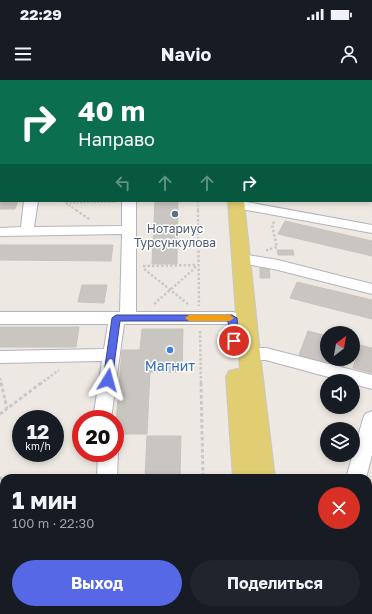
<!DOCTYPE html>
<html lang="ru">
<head>
<meta charset="utf-8">
<style>
	:root { --surface:#171b24; --page:#20242c; --text:#f1f3f6; --muted:#9ea1a6; --accent:#5668e5 }
	body { margin:0; font-family:"Golos Text",sans-serif; background:var(--page); color:var(--text); height:100vh; display:flex; flex-direction:column; font-size:15px; white-space:nowrap }
	* { box-sizing:border-box; margin:0 }
	p { font-size:13px; color:var(--muted) }
	.icon { flex:none; width:22px; height:22px; fill:none; stroke:currentColor; stroke-width:2; stroke-linecap:round; stroke-linejoin:round }
	.map { position:relative; flex:1; overflow:hidden }
	.side { position:absolute; left:0px; top:394px; width:372px; height:140px; display:flex; flex-direction:column; background:var(--surface); border-radius:12px 12px 0 0; box-shadow:0 2px 6px #0003 }
	.side>* { flex:none }
	.banner { position:absolute; left:0px; top:0px; width:372px; height:122px; box-shadow:0 2px 6px #0003; background:#0b6e4f; color:#fff; overflow:hidden }
	.needle { width:26px; rotate:31deg }
	.tools { position:absolute; left:320px; top:246px; display:grid; gap:8px }
	.tools a { display:grid; place-items:center; width:40px; height:40px; border-radius:50%; background:var(--surface); box-shadow:0 2px 6px #0003; font-size:20px }
	.speed { position:absolute; left:12px; top:330px; display:flex; gap:8px; font-size:20px; font-weight:700; text-align:center }
	.speed>* { display:grid; place-content:center; width:52px; height:52px; border-radius:50%; background:var(--surface); box-shadow:0 2px 6px #0003; line-height:1 }
	.speed small { font-size:10px; font-weight:400 }
	.speed .limit { border:6px solid #d22; background:#fff; color:#111 }
	.pin { position:absolute; display:grid; place-items:center; width:34px; height:34px; color:#fff; margin:-17px; border:2px solid #fff; border-radius:50%; box-shadow:0 1px 4px #0007 }
	.me { position:absolute; width:44px; margin:-22px; rotate:8deg; stroke-linejoin:round; filter:drop-shadow(0 0 3px #0008) }
	.turn { display:flex; align-items:center; gap:14px; height:84px; padding:0 12px; font-size:18px }
	.turn .icon { width:52px; height:52px; stroke-width:2.5 }
	.turn b { display:block; font-size:28px; line-height:34px }
	.lanes { display:flex; align-items:center; height:38px; padding:0 12px; background:#0003; justify-content:center; gap:20px; direction:ltr }
	.lanes .off { opacity:.35 }
	.round { display:grid; place-items:center; flex:none; width:42px; height:42px; border-radius:21px; background:var(--page) }
	.overview { display:flex; align-items:center; justify-content:space-between; height:68px; padding:0 12px }
	h1 { font-size:24px; font-weight:700; line-height:30px }
	.primary-button { display:flex; gap:8px; margin-top:auto; padding:8px 12px }
	.primary-button a { flex:1; height:46px; border-radius:24px; background:var(--accent); color:#fff; font-size:16px; font-weight:700; line-height:46px; text-align:center }
	.primary-button a+a { background:var(--page); color:var(--text) }
	.status { display:flex; justify-content:space-between; align-items:center; height:28px; padding:0 20px; background:var(--surface); direction:ltr }
	.status svg { height:11px; fill:currentColor }
	header { display:flex; justify-content:space-between; align-items:center; height:52px; padding:0 12px; background:var(--surface); font-size:18px; font-weight:700 }
	.map>svg:first-child { display:block }
</style>
</head>
<body>
<div class="status"><b>22:29</b><svg viewBox="0 0 49 12"><path d="M0 12V9h3v3zM5 12V6h3v6zM10 12V3h3v9zM15 12V0h3v12zM26 1h20v11H26zM47 4h2v5h-2z"/></svg></div>
<header><svg class="icon" aria-label="menu" viewBox="0 0 24 24"><path d="M4 6h16M4 12h16M4 18h16"/></svg>Navio<svg class="icon" aria-label="person" viewBox="0 0 24 24"><circle cx="12" cy="8" r="4"/><path d="M4 21q1-7 8-7t8 7"/></svg></header>
<div class="map">
<svg width="372" height="534" viewBox="0 0 372 534">
	<rect width="100%" height="100%" fill="#ede9e2"/>
	<g fill="#c9c5c0" stroke="#c8c4bb">
		<polygon points="0,116 1,121 18,121 15,129 0,129"/>
		<polygon points="155,121 178,121 177,184 152,184"/>
		<polygon points="285,141 372,161 372,176 278,154"/>
		<polygon points="0,165 113,165 111,181 0,180"/>
		<polygon points="277,170 293,170 294,175 278,175"/>
		<polygon points="260,186 269,187 270,198 260,198"/>
		<polygon points="297,202 372,220 372,239 290,218"/>
		<polygon points="82,205 107,205 104,223 78,222"/>
		<polygon points="0,247 79,247 76,267 0,267"/>
		<polygon points="142,249 183,249 182,292 150,292 151,270 140,270"/>
		<polygon points="308,251 327,256 327,279 346,279 343,288 299,275"/>
		<polygon points="360,265 372,268 372,293 353,288"/>
		<polygon points="122,270 151,270 147,354 115,354"/>
		<polygon points="147,356 181,356 180,398 145,398"/>
		<polygon points="0,506 4,506 4,530 53,530 53,534 0,534"/>
		<rect x="138" y="530" width="41" height="4"/>
	</g>
	<g fill="none" stroke-linecap="round" stroke-linejoin="round">
		<defs>
			<g id="minor">
				<rect x="145" y="0" width="10" height="1"/>
				<rect x="371" y="3" width="1" height="6"/>
				<rect x="0" y="6" width="1" height="6"/>
				<rect x="371" y="16" width="1" height="7"/>
				<rect x="371" y="57" width="1" height="8"/>
				<rect x="0" y="72" width="1" height="8"/>
				<rect x="371" y="98" width="1" height="8"/>
				<rect x="0" y="100" width="1" height="8"/>
				<polygon points="24,121 38,121 34,147 122,146 122,121 136,121 136,232 233,232 239,234 241,238 239,242 233,244 124,244 111,339 93,339 102,281 0,283 0,271 104,269 108,244 0,244 0,232 120,232 122,154 0,156 0,148 21,147"/>
				<polygon points="232,121 241,121 372,145 372,153 236,128 231,127 229,124"/>
				<polygon points="241,174 278,180 372,204 372,214 278,190 236,182 234,179 236,176"/>
				<polygon points="249,268 266,268 372,295 372,309 353,304 353,301 343,301 266,280 249,280 243,278 240,274 243,270"/>
				<polygon points="372,331 372,375 366,398 346,398 363,339 365,334"/>
				<polygon points="115,367 118,373 117,398 97,398 98,373 115,373"/>
				<rect x="0" y="468" width="4" height="22"/>
				<polygon points="368,483 372,484 372,506 368,505"/>
				<polygon points="86,530 110,530 109,534 85,534"/>
			</g>
			<g id="major">
				<rect x="221" y="0" width="12" height="1"/>
				<polygon points="228,121 244,121 260,274 275,398 233,398 226,297 229,291 237,289 240,290"/>
				<polygon points="241,530 291,530 291,534 242,534"/>
			</g>
		</defs>
		<use href="#minor" stroke="#b2b3bc" stroke-width="2"/>
		<use href="#major" stroke="#c8c8c8" stroke-width="2"/>
		<g stroke="#c8c8c8" stroke-width="1.5" stroke-dasharray="2 1.5" stroke-linecap="butt">
			<polyline points="63,121 77,131"/>
			<polyline points="198,121 198,131"/>
			<polyline points="66,123 116,122"/>
		</g>
		<g stroke="#c8c8c8" stroke-width="2.5" stroke-dasharray="2.5 2" stroke-linecap="butt">
			<polyline points="76,130 89,139"/>
			<polyline points="198,130 199,226"/>
			<polyline points="268,171 267,170 277,167 272,145 275,141"/>
			<polyline points="143,186 196,185"/>
			<polyline points="144,189 188,224"/>
			<polyline points="154,224 195,188 195,185"/>
			<polyline points="200,251 201,304"/>
			<polyline points="0,298 1,304"/>
			<polyline points="40,304 59,290"/>
		</g>
		<g stroke="#c8c8c8" stroke-width="3" stroke-dasharray="3.5 2.5" stroke-linecap="butt">
			<polyline points="1,303 7,328"/>
			<polyline points="201,303 203,398"/>
			<polyline points="0,334 41,303"/>
			<polyline points="0,397 4,403"/>
			<polyline points="205,530 206,534"/>
		</g>
		<use href="#minor" fill="#fff" fill-rule="evenodd"/>
		<use href="#major" fill="#e1ce72" fill-rule="evenodd"/>
	</g>
	<polygon fill="#5668e5" stroke="#384495" points="116,235 232,235 237,238 239,261 234,264 230,261 228,241 120,241 112,300 108,304 103,300 112,238"/>
	<polygon fill="#f59e0b" points="189,235 230,235 234,238 230,241 189,241 185,238"/>
	<circle fill="#5c6f8a" stroke="#fff" stroke-width="1.5" cx="175" cy="134" r="4"/>
	<circle fill="#3f7fe0" stroke="#fff" stroke-width="1.5" cx="170" cy="270" r="4"/>
	<g text-anchor="middle" dominant-baseline="central" stroke-width="3" stroke-linejoin="round" paint-order="stroke">
		<g font-size="12" fill="#4e5e75" stroke="#fff">
			<text x="175" y="148">Нотариус<tspan x="175" dy="14">Турсункулова</tspan></text>
		</g>
		<g font-size="14" fill="#366cbe" stroke="#fff">
			<text x="170" y="285">Магнит</text>
		</g>
	</g>
</svg>
<div class="tools">
<a><svg class="needle" viewBox="-14 -14 28 28"><path d="M0-13l5 13h-10z" fill="#e53935"/><path d="M0 13l5-13h-10z" fill="#9ea1a6"/></svg></a>
<a><svg class="icon" aria-label="sound" viewBox="0 0 24 24"><path d="M4 9h4l5-4v14l-5-4H4zM17 9q2 3 0 6"/></svg></a>
<a><svg class="icon" aria-label="layers" viewBox="0 0 24 24"><path d="M12 4l9 5-9 5-9-5zM3 14l9 5 9-5"/></svg></a>
</div>
<div class="speed"><div>12<small>km/h</small></div><div class="limit">20</div></div>
<div class="pin" style="left:234px;top:261px;background:#d93025"><svg class="icon" aria-label="arrive" viewBox="0 0 24 24"><path d="M6 21V4h12l-3 4 3 4H6"/></svg></div>
<svg class="me" style="left:108px;top:300px" viewBox="-20 -20 40 40"><path d="M0-17L14 15 0 8-14 15z" fill="#5668e5" stroke="#fff" stroke-width="4"/></svg>
<div class="banner">
<div class="turn"><svg class="icon" aria-label="right" viewBox="0 0 24 24"><path d="M7 20v-9h11M14 6l5 5-5 5"/></svg><div><b>40 m</b>Направо</div></div>
<div class="lanes"><svg class="icon off" aria-label="left" viewBox="0 0 24 24"><path d="M17 20v-9H6M10 6l-5 5 5 5"/></svg><svg class="icon off" aria-label="ahead" viewBox="0 0 24 24"><path d="M12 20V5M6 11l6-6 6 6"/></svg><svg class="icon off" aria-label="ahead" viewBox="0 0 24 24"><path d="M12 20V5M6 11l6-6 6 6"/></svg><svg class="icon" aria-label="right" viewBox="0 0 24 24"><path d="M7 20v-9h11M14 6l5 5-5 5"/></svg></div>
</div>
<section class="side">
<div class="overview"><div><h1>1 мин</h1><p>100 m · 22:30</p></div><a class="round" style="background:#d93025;color:#fff"><svg class="icon" aria-label="close" viewBox="0 0 24 24"><path d="M6 6l12 12M18 6L6 18"/></svg></a></div>
<div class="primary-button"><a>Выход</a><a>Поделиться</a></div>
</section>
</div>
</body>
</html>
